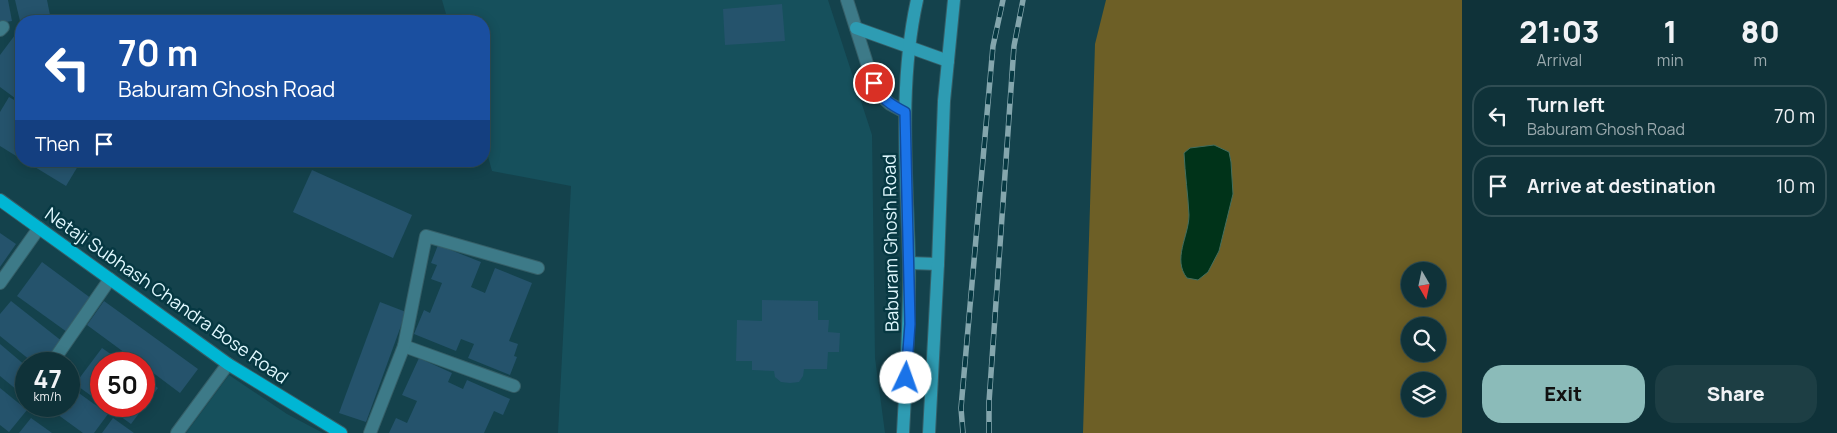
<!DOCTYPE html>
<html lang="en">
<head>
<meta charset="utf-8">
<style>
	:root { --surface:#0f3239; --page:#1d3e44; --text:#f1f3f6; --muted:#9baaae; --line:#2f4d53; --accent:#8bbbb9 }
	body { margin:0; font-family:Manrope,sans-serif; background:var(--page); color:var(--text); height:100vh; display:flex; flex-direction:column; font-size:19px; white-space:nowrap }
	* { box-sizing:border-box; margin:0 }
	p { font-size:16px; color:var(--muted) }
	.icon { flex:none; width:28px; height:28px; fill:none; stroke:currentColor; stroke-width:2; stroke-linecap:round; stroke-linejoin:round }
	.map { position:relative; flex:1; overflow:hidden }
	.drawer { display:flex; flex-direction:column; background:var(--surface); width:375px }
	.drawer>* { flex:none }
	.guide { position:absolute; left:15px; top:15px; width:475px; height:152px; border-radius:20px; box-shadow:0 2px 12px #0003,0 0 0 1px var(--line); background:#1a4fa0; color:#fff; overflow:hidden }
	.needle { width:32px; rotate:171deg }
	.fabs { position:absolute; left:1401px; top:262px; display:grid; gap:10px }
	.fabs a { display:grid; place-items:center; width:45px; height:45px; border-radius:50%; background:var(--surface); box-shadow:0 2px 12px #0003,0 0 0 1px var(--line); font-size:25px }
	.speed { position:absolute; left:15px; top:352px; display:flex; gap:10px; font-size:25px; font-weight:700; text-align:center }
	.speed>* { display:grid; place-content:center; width:65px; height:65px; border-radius:50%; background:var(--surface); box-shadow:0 2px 12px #0003,0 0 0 1px var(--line); line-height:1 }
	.speed small { font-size:12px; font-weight:400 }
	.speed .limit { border:8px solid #d22; background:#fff; color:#111 }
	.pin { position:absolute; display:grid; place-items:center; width:42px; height:42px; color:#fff; margin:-21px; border:2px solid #fff; border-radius:50%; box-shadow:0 1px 5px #0007 }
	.me { position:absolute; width:55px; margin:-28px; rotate:3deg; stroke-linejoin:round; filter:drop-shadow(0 0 4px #0008) }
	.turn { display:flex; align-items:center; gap:18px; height:105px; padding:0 20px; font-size:22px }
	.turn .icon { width:65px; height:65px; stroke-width:2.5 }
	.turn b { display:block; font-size:35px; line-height:42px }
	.then { display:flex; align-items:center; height:48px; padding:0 20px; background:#0003; gap:10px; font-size:19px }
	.eta { display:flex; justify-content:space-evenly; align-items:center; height:85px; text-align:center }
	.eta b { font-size:30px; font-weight:800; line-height:35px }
	.cta { display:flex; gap:10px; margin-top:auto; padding:10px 20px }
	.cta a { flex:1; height:58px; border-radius:20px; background:var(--accent); color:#111; font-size:20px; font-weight:800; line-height:58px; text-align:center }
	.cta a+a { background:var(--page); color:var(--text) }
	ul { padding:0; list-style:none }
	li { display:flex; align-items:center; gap:15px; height:62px; margin:0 10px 8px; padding:0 10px; border:2px solid var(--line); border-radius:20px }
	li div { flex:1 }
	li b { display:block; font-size:19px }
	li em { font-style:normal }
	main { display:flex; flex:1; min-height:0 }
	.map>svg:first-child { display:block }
</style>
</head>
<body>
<main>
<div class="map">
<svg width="1462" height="433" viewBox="0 0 1462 433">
	<rect width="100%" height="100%" fill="#14424c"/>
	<g fill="#16505c">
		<polygon points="442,0 828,0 872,135 875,358 885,433 558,433 571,186 492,171 484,142 484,21 448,21"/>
		<polygon points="229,375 287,414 323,433 186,433"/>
	</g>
	<path fill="#6d5f26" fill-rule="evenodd" d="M1106 0H1462V433H1083L1095 44ZM1410 271H1438V299H1410ZM1410 326H1438V354H1410ZM1410 381H1438V409H1410Z"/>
	<path fill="#003319" stroke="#436e5e" d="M1214 145 1229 152 1231 162 1233 194 1219 251 1208 272 1198 280 1187 278C1172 259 1189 236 1189 215 1188 195 1185 174 1184 153L1190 148Z"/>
	<g fill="#25536c">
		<polygon points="0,0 8,0 12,21 0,23"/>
		<polygon points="15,0 47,0 50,15 20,21"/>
		<polygon points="782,4 785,41 725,45 723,9"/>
		<polygon points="21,27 21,98 19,101 0,87 0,55"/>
		<polygon points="9,97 21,104 21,159 0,146 0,112"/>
		<polygon points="25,161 81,161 66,186"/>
		<polygon points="312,170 412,215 393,258 293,212"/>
		<polygon points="0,233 16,244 0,267"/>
		<polygon points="438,245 481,262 471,287 485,293 495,268 532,283 509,341 518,344 514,356 517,357 510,375 468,358 474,344 461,339 456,351 414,334 424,310 430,313 442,283 431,279 437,265 431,263"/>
		<polygon points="42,262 92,299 67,332 17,296"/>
		<polygon points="762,300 818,301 818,320 829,320 828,332 840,333 839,352 828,352 827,369 804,369 803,376 799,382 790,383 781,382 775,377 774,371 752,370 752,361 736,361 737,320 762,321"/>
		<polygon points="11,301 63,342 45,364 35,364 0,336 0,314"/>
		<polygon points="104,301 198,369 180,393 144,366 144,364 140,364 87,325"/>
		<polygon points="380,302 406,312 366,422 339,413"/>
		<polygon points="0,344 26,366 26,380 17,390 0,376"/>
		<polygon points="102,348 125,364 101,364 101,403 75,384"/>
		<polygon points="419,358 452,373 448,382 463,389 467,380 510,399 503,415 494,411 484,433 389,433 396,418 407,423 417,401 402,395"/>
		<polygon points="144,378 158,388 131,424 106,406 144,406"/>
		<polygon points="69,386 108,414 94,433 83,433 46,406 69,406"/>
		<polygon points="0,388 27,410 9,432 0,425"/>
		<polygon points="31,418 52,433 19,433"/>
		<polygon points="113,418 134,433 102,433"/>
	</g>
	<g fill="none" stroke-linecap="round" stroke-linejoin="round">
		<defs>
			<g id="service">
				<polyline points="0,30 3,27"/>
				<polyline points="404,346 514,386"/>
				<polyline points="51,364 110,279"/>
				<polyline points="177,433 228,364"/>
				<polyline points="370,433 404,346 426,236 538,268"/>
			</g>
			<polyline id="minor" points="0,283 39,228"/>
			<polyline id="tertiary" points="847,0 870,73 878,93 890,104 905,112"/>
			<g id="secondary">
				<polyline points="856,28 948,61"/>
				<polyline points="909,263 938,264"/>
				<path d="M903 433C906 376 910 319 909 262 907 175 898 86 917 0"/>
				<polyline points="929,433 938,264 944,101 954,0"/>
			</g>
			<polyline id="primary" points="0,200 228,364 341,433"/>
		</defs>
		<use href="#service" stroke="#355f68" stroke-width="14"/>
		<use href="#minor" stroke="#355f68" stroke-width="14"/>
		<use href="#tertiary" stroke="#355f68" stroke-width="14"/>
		<use href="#secondary" stroke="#355f68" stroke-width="14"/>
		<use href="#primary" stroke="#355f68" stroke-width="14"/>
		<use href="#service" stroke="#3d7a88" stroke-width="12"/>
		<use href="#minor" stroke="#3d7a88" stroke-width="12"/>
		<use href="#tertiary" stroke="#3d7a88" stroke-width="12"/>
		<use href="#secondary" stroke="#2e9cb3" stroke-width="12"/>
		<use href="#primary" stroke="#00b6d4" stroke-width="12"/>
		<defs>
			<g id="rail">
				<polyline points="963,433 961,408 993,46 1003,0"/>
				<polyline points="989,433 989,402 1014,46 1023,0"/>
			</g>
		</defs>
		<use href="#rail" stroke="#84a6ad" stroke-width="5.5"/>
		<use href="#rail" stroke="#063842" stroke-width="4" stroke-dasharray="11" stroke-linecap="butt"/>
	</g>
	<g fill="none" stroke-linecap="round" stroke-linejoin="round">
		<defs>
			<path id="route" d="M874 83C880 98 891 105 905 112L910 324 906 378"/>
		</defs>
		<use href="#route" stroke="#114b97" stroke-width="12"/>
		<use href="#route" stroke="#1a73e8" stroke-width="9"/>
	</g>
	<g text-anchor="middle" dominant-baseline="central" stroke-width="5" stroke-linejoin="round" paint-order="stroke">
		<g font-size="18" fill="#e0f8fe" stroke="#063842">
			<text transform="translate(890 243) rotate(-91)">Baburam Ghosh Road</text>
			<text transform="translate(167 295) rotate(35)">Netaji Subhash Chandra Bose Road</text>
		</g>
	</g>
</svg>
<div class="fabs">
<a><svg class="needle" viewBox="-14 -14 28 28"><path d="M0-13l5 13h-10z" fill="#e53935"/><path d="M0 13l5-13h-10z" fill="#9baaae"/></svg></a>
<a><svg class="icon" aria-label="search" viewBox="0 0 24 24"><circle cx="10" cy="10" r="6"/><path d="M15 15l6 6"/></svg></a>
<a><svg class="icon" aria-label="layers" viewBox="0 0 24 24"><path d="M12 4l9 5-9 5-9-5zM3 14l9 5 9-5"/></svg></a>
</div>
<div class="speed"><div>47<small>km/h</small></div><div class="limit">50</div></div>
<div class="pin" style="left:874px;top:83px;background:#d93025"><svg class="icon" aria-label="arrive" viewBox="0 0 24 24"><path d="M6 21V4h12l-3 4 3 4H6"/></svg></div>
<svg class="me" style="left:906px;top:378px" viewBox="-20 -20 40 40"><circle r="19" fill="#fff"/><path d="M0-13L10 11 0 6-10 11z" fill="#1a73e8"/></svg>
<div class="guide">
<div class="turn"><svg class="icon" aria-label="left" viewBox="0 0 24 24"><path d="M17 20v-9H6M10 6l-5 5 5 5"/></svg><div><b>70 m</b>Baburam Ghosh Road</div></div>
<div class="then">Then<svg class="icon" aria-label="arrive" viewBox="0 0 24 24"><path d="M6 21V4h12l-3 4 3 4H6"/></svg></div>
</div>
</div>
<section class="drawer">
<div class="eta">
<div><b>21:03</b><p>Arrival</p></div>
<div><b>1</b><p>min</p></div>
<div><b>80</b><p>m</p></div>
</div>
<ul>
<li><svg class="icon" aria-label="left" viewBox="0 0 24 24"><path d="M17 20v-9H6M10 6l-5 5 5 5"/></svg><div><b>Turn left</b><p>Baburam Ghosh Road</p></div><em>70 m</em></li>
<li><svg class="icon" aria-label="arrive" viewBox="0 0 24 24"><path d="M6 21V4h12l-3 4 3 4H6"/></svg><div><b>Arrive at destination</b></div><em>10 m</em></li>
</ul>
<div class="cta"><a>Exit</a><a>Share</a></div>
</section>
</main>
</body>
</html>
